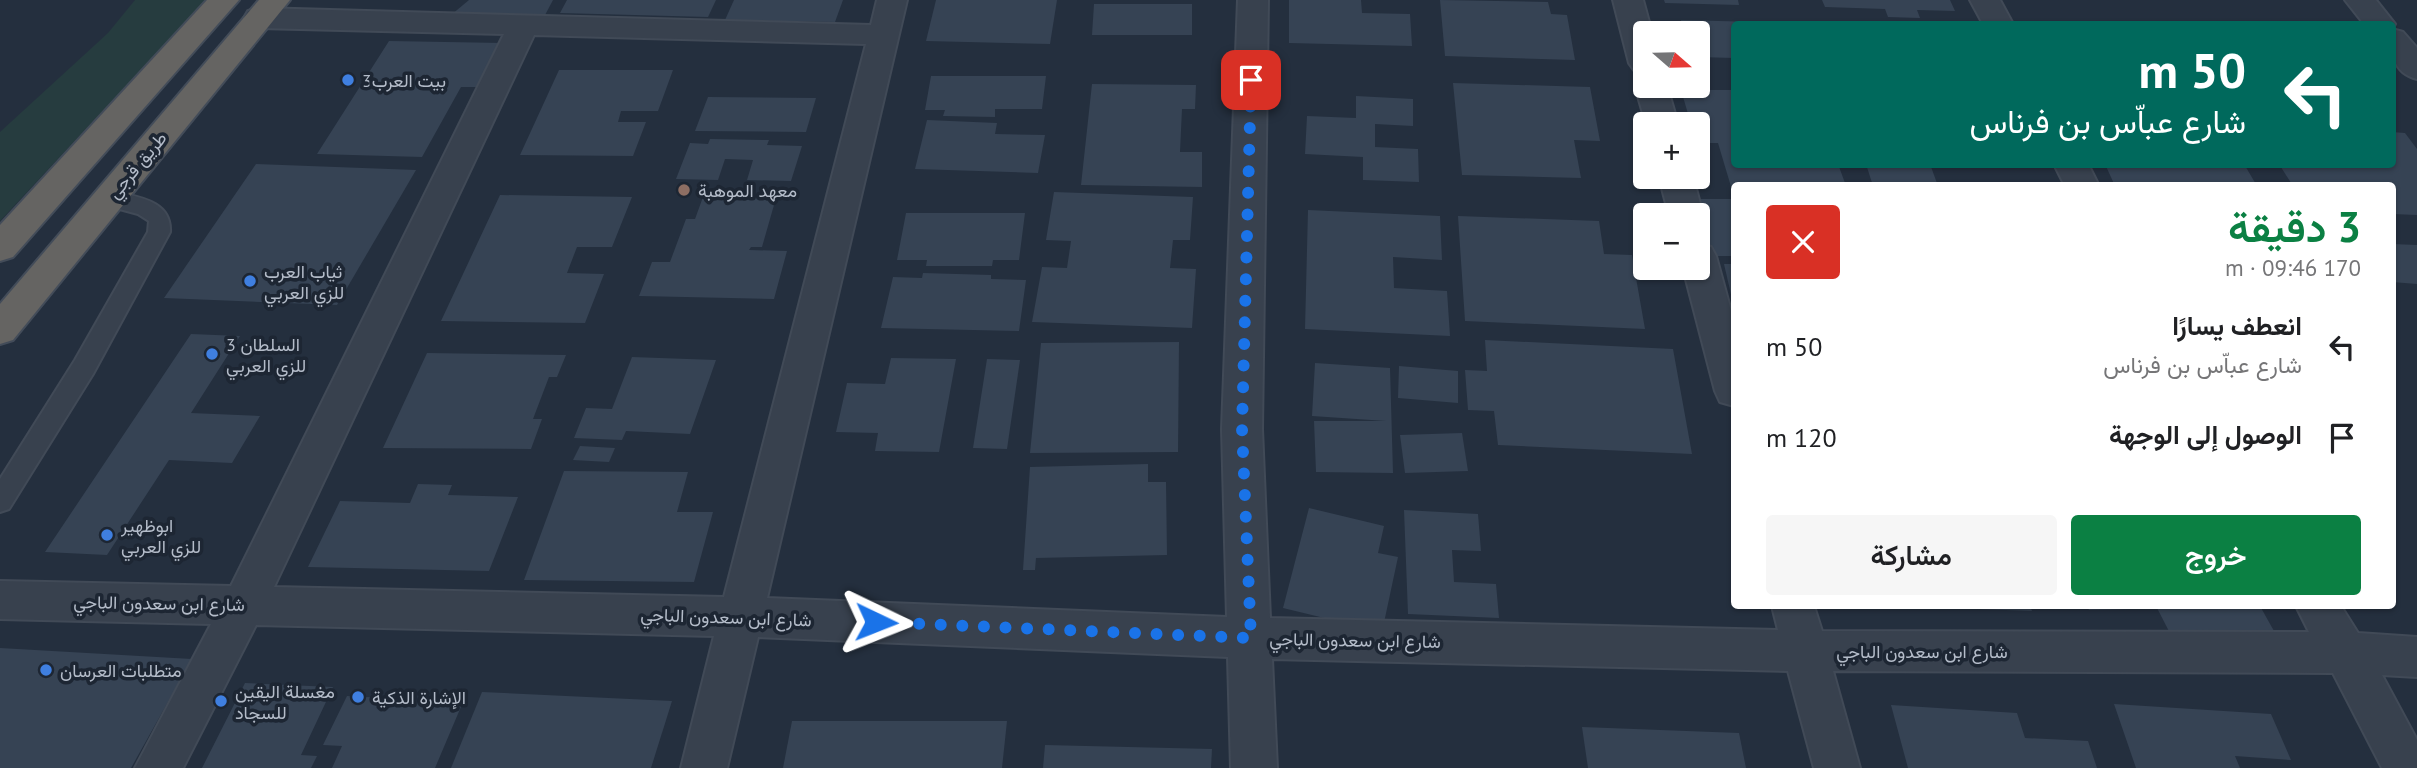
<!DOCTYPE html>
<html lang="ar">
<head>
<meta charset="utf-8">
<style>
	:root { --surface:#fff; --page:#f6f6f6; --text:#202124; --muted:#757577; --accent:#0b8043 }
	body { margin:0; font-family:"PT Sans",Vazirmatn,sans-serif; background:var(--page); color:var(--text); direction:rtl; height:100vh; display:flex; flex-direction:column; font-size:26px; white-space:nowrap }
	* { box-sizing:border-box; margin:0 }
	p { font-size:23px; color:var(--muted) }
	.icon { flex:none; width:38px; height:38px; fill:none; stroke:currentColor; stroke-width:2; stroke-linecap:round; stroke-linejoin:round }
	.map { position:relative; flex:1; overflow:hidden; direction:ltr }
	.side { position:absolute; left:1731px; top:182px; width:665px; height:427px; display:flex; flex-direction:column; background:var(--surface); border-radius:7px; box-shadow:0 2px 5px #0004; direction:rtl }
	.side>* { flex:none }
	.hud { position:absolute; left:1731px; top:21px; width:665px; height:147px; border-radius:7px; box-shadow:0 2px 5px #0004; direction:rtl; background:#00695c; color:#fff; overflow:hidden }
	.needle { width:46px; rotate:110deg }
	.tools { position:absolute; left:1633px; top:21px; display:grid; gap:14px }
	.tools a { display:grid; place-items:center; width:77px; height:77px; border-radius:7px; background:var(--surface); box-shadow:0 2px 5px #0004; font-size:35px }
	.pin { position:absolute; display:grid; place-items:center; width:60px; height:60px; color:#fff; margin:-30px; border-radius:14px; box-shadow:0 4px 10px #0006 }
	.me { position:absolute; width:77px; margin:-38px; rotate:92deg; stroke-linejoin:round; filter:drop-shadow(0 0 5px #0008) }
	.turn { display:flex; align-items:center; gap:24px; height:147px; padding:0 35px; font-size:32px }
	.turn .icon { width:91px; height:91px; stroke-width:2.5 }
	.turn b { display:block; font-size:49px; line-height:60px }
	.round { display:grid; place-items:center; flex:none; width:74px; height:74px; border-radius:7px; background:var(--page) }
	.headline { display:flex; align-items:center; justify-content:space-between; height:119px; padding:0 35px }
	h1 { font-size:42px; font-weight:600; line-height:52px; color:var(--accent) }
	.action { display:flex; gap:14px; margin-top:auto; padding:14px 35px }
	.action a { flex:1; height:80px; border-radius:7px; background:var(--accent); color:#fff; font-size:28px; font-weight:600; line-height:80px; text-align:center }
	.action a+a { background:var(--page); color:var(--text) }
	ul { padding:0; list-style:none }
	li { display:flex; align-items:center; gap:21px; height:91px; padding:0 35px }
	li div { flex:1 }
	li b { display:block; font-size:26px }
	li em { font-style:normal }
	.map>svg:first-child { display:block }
</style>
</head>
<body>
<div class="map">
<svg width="2417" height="768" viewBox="0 0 2417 768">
	<rect width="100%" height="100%" fill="#242f3e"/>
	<polygon fill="#263c3f" points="135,0 206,0 0,221 0,132 108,33"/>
	<g fill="#364354">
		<polygon points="469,0 553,0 544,17 451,15"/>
		<polygon points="567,0 716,0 708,17 560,13"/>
		<polygon points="734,0 843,0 835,22 725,20"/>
		<polygon points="936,0 1057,0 1050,44 926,41"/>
		<polygon points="1289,0 1361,0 1362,13 1410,14 1412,46 1289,43"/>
		<polygon points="1440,0 1548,2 1551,14 1567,15 1575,60 1445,56"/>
		<polygon points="1664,0 1738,0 1739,5 1665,3"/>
		<polygon points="1822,0 1950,0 1955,11 1917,10 1920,18 1888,17 1885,9 1825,7"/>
		<polygon points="1094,4 1192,4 1192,35 1092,35"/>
		<polygon points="1681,20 1757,22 1756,24 1734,24 1734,58 1698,57 1698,33 1684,33"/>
		<polygon points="389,41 503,43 480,87 461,87 422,157 317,154"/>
		<polygon points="559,70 673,70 658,111 621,111 618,122 646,122 633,156 520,155"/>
		<polygon points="931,76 1046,76 1042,109 995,109 995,117 943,116 945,110 925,110"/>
		<polygon points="1453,83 1590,87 1600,141 1574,140 1581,178 1462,175"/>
		<polygon points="1092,84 1196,85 1195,109 1182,109 1180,152 1202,152 1202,187 1081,185"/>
		<polygon points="1681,90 1734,90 1734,164 1838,164 1845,183 1785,182 1786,186 1734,186 1732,190 1718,143 1698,143 1698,124 1691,124"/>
		<polygon points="1356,96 1413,99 1413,126 1375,124 1375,147 1418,149 1419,182 1363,180 1363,157 1305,154 1307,116 1356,118"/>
		<polygon points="708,97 816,98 806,132 695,131"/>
		<polygon points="927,120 997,123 995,134 1045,135 1038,173 915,169"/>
		<polygon points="2392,132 2405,133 2417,149 2417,215 2392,214 2392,186 2293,186 2279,164 2392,164"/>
		<polygon points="710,139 769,140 767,145 802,146 791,181 747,180 753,160 725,159 718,180 676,179 690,143 708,144"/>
		<polygon points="256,164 416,170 337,305 164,298"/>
		<polygon points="1866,164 1930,164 1938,186 1873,186"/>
		<polygon points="2105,164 2244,164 2257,186 2115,186"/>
		<polygon points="1054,192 1193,197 1190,240 1173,240 1170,268 1196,269 1192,328 1032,322 1042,267 1067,268 1071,241 1046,240"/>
		<polygon points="500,195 632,197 612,247 577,247 567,273 604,274 585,323 441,321"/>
		<polygon points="703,197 776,198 762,247 751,247 749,250 787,251 774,299 639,296 652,262 670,262 686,219 695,219"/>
		<polygon points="1694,199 1734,199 1734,256 1709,256"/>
		<polygon points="1308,210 1440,216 1442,260 1393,257 1394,288 1447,291 1450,336 1305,329"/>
		<polygon points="906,213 1025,213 1019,260 993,260 992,266 926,266 927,260 897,260"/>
		<polygon points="1458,216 1599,221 1604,254 1632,255 1645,329 1465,321"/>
		<polygon points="2392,244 2417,245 2417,284 2392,282"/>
		<polygon points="1724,264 1734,264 1734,303 1733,303"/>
		<polygon points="923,273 991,275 991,279 1026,280 1019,331 881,328 893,277 922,278"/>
		<polygon points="191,334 240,336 191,413 260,416 232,463 169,460 107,555 45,552"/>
		<polygon points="1485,340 1673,349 1692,454 1498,445 1494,411 1468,410 1465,370 1487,371"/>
		<polygon points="1179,342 1178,452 1030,453 1041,343"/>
		<polygon points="427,353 566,355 557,377 549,377 533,419 542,419 531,449 383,448"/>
		<polygon points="632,357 716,360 690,434 626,431 622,440 574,438 586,408 612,409"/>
		<polygon points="891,358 956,359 939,452 875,451 878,433 836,432 847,383 885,384"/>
		<polygon points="987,359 1020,360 1007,449 973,448"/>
		<polygon points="1315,363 1390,368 1393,473 1316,472 1314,421 1386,421 1312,416"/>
		<polygon points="1399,366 1458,371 1458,403 1398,398"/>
		<polygon points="1462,433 1468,471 1405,473 1400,435"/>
		<polygon points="580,446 615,448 609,462 573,460"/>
		<polygon points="1148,464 1148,482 1166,482 1167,555 1036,558 1035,570 1023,570 1030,467"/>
		<polygon points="564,471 688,472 677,512 713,512 694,582 524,580"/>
		<polygon points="418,484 452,485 448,495 518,497 489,571 308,567 340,501 410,503"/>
		<polygon points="1309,508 1384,526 1378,553 1398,557 1382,632 1283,608"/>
		<polygon points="1404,510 1478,514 1481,551 1452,550 1454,582 1496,584 1499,618 1408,614"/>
		<polygon points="1950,606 2030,606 2032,611 1950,608"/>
		<polygon points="2087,606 2131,606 2132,609 2089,610"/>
		<polygon points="2156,606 2260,606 2279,640 2174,641"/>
		<polygon points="0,648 192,659 131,768 0,768"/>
		<polygon points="245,683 333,687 301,755 317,756 311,768 202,768"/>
		<polygon points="482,692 672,701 651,768 451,768"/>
		<polygon points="347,696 463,702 435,768 332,768 342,746 323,745"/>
		<polygon points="2114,704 2271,714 2291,760 2235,756 2240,768 2136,768"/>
		<polygon points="1891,705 2017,713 2025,738 2088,741 2097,768 1908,768"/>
		<polygon points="792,721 1007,721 1002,768 783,768"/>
		<polygon points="1582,727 1739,733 1746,768 1588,768"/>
		<polygon points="1045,745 1212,749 1211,768 1043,768"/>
	</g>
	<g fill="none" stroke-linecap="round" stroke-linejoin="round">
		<defs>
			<path id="service" d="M109 190C135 197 172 199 170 232L93 374 9 509 0 512V479L75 360 148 232 149 221 138 214 101 204 98 198 101 192Z"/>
			<g id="minor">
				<path d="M877 0H907L767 598 1227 617 1222 429 1238 0H1268L1262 429 1270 618 1778 630 1772 606H1814L1822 631 2309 632 2296 606H2341L2358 633 2417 637V677L2382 675 2417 740V768H2382L2333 673 1833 671 1860 768H1814L1788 671 1272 659 1277 768H1231L1228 657 758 637 727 768H681L714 636 256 625 183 768H135L211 624 0 619V581L231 586 504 34 259 28 248 25 244 18 248 11 259 8 871 25ZM534 35 866 44 724 597 274 587Z"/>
				<polygon points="1613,0 1643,0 1652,33 1645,33 1645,73 1634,70 1629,63"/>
				<polygon points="1970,0 2000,0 2013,24 1983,24"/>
				<polygon points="2345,0 2376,0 2395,24 2392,29 2392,24 2364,24"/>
				<path d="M2392 29 2403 32 2417 48V79C2391 72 2392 52 2392 29Z"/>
				<polygon points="1645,77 1645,86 1667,86 1678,124 1646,124 1635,86 1640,78"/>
				<polygon points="2054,164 2088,164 2099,186 2065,186"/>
				<polygon points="1659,177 1693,177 1703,215 1698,224 1698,215 1669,215"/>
				<polygon points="1698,243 1711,247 1716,256 1734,322 1734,406 1720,402 1715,391 1683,268 1698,268"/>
			</g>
			<g id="trunk">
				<polygon points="207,0 239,0 13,257 0,261 0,225"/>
				<polygon points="259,0 290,0 13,340 0,344 0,304"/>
			</g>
		</defs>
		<use href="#service" stroke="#414a57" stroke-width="4"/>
		<use href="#minor" stroke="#414a57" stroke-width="4"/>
		<use href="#trunk" stroke="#434c59" stroke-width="4"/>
		<use href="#service" fill="#38414e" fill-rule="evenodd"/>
		<use href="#minor" fill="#38414e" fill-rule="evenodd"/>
		<use href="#trunk" fill="#656462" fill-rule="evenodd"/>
	</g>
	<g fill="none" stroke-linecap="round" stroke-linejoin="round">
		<polyline stroke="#1a73e8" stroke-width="12" stroke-dasharray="0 21.6" points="876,622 1251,638 1242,429 1251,80"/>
	</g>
	<g fill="#3f7fe0" stroke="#1d2633" stroke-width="2.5">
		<circle cx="348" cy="80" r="7"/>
		<circle cx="250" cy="281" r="7"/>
		<circle cx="212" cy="354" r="7"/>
		<circle cx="107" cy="535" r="7"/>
		<circle cx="46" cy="670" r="7"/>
		<circle cx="358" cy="697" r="7"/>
		<circle cx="221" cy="701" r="7"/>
	</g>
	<circle fill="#8d6e63" stroke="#1d2633" stroke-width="2.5" cx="684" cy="190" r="7"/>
	<g text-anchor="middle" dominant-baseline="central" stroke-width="7" stroke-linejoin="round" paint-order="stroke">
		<g font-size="18" fill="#b4bcc9" stroke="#1d2633" text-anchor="start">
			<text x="362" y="80">بيت العرب3</text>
			<text x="698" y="190">معهد الموهبة</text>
			<text x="264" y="271">ثياب العرب<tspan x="264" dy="21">للزي العربي</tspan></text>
			<text x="226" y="344">السلطان 3<tspan x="226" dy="21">للزي العربي</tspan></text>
			<text x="121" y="525">ابوظهير<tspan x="121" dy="21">للزي العربي</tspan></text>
			<text x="60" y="670">متطلبات العرسان</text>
			<text x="235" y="691">مغسلة اليقين<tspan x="235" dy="21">للسجاد</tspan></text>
			<text x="372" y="697">الإشارة الذكية</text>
		</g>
		<g font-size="18" fill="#b4bcc9" stroke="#1d2633">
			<text transform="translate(137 165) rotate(-50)">طريق قرجي</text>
			<text transform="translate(159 603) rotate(1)">شارع ابن سعدون الباجي</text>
			<text transform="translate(726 617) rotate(2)">شارع ابن سعدون الباجي</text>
			<text transform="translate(1355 640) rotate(1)">شارع ابن سعدون الباجي</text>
			<text x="1922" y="651">شارع ابن سعدون الباجي</text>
		</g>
	</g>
</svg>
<div class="tools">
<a><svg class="needle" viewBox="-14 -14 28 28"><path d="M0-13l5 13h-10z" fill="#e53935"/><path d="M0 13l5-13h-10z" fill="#757577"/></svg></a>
<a>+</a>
<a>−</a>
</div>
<div class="pin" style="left:1251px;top:80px;background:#d93025"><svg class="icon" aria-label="arrive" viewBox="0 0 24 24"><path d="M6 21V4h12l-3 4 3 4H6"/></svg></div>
<svg class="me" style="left:876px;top:622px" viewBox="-20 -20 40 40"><path d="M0-17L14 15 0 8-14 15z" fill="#1a73e8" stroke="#fff" stroke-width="4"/></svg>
<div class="hud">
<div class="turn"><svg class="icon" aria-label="left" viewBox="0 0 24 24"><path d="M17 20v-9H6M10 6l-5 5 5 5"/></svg><div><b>50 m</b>شارع عباّس بن فرناس</div></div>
</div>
<section class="side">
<div class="headline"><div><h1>3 دقيقة</h1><p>170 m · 09:46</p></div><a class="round" style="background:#d93025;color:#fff"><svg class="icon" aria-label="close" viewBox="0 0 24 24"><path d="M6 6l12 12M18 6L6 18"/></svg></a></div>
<ul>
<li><svg class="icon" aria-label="left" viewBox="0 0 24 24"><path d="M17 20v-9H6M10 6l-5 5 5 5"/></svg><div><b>انعطف يسارًا</b><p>شارع عباّس بن فرناس</p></div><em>50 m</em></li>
<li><svg class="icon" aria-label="arrive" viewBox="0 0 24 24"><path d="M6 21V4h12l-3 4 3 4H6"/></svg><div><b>الوصول إلى الوجهة</b></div><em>120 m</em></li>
</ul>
<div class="action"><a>خروج</a><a>مشاركة</a></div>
</section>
</div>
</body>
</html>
